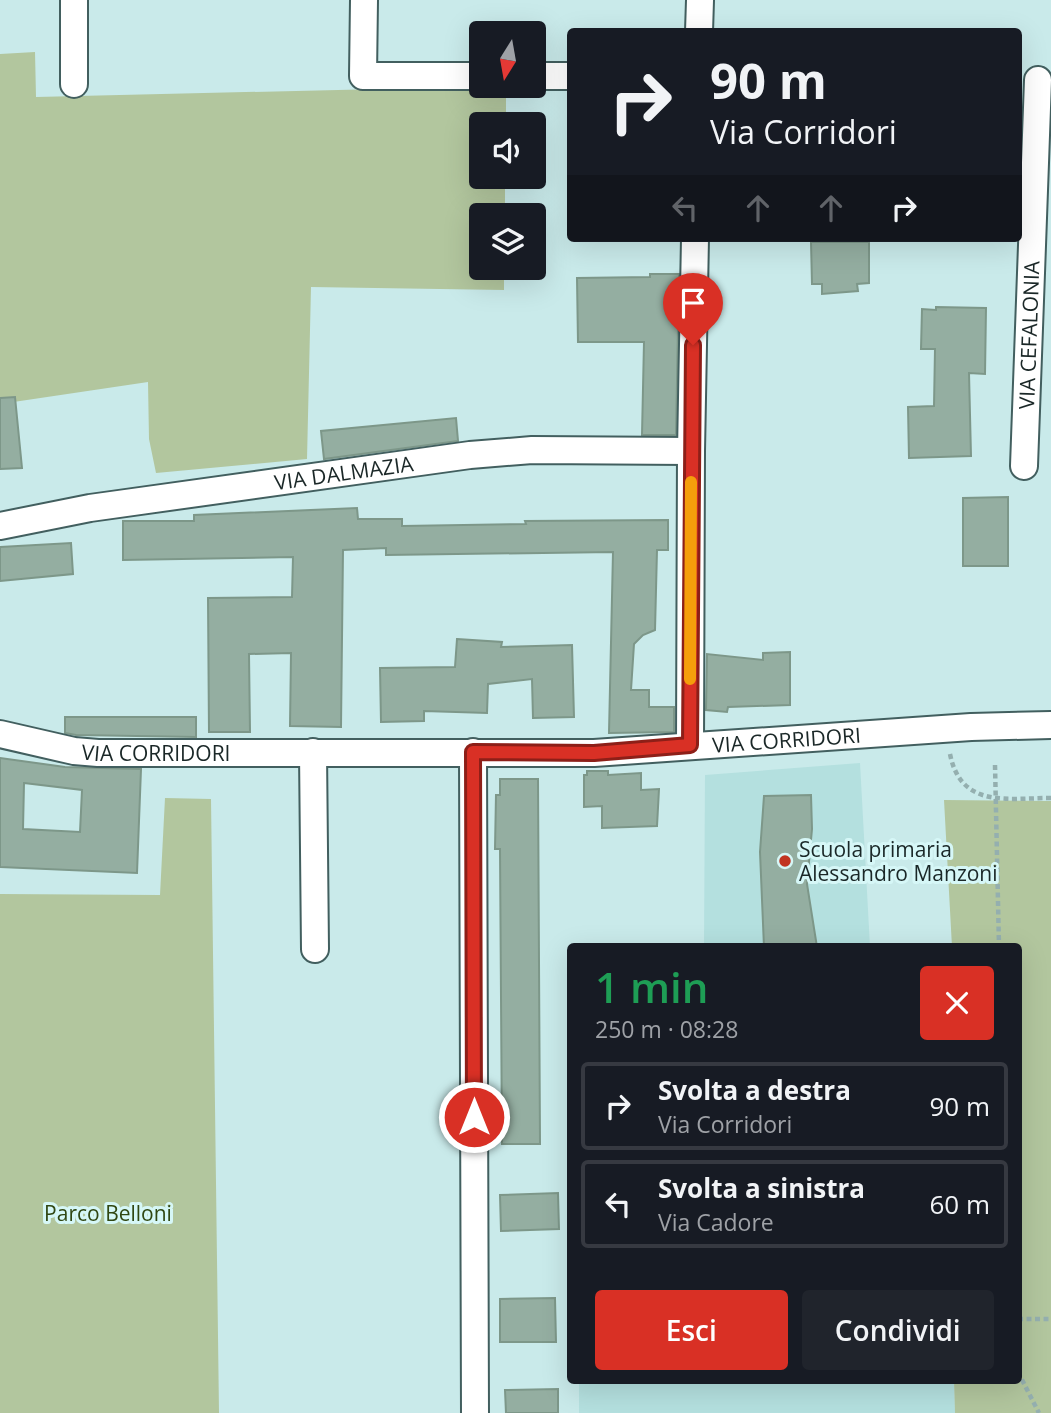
<!DOCTYPE html>
<html lang="it">
<head>
<meta charset="utf-8">
<style>
	:root { --surface:#171b24; --page:#20242c; --text:#f1f3f6; --muted:#9ea1a6; --line:#363941; --accent:#d93025 }
	body { margin:0; font-family:"Open Sans",sans-serif; background:var(--page); color:var(--text); height:100vh; display:flex; flex-direction:column; font-size:26px; white-space:nowrap }
	* { box-sizing:border-box; margin:0 }
	p { font-size:23px; color:var(--muted) }
	.icon { flex:none; width:38px; height:38px; fill:none; stroke:currentColor; stroke-width:2; stroke-linecap:round; stroke-linejoin:round }
	.map { position:relative; flex:1; overflow:hidden }
	.sheet { position:absolute; left:567px; top:943px; width:455px; height:441px; display:flex; flex-direction:column; background:var(--surface); border-radius:7px; box-shadow:0 7px 28px #0002 }
	.sheet>* { flex:none }
	.top-card { position:absolute; left:567px; top:28px; width:455px; height:214px; border-radius:7px; box-shadow:0 7px 28px #0002; background:#171b24; color:var(--text); overflow:hidden }
	.needle { width:46px; rotate:191deg }
	.buttons { position:absolute; left:469px; top:21px; display:grid; gap:14px }
	.buttons a { display:grid; place-items:center; width:77px; height:77px; border-radius:7px; background:var(--surface); box-shadow:0 7px 28px #0002; font-size:35px }
	.pin { position:absolute; display:grid; place-items:center; width:60px; height:60px; color:#fff; margin:-72px -30px; border-radius:50% 50% 50% 0; rotate:-45deg; box-shadow:0 0 7px #0007 }
	.pin .icon { rotate:45deg }
	.me { position:absolute; width:77px; margin:-38px; rotate:0deg; stroke-linejoin:round; filter:drop-shadow(0 0 5px #0008) }
	.turn { display:flex; align-items:center; gap:24px; height:147px; padding:0 28px; font-size:32px }
	.turn .icon { width:91px; height:91px; stroke-width:2.5 }
	.turn b { display:block; font-size:49px; line-height:60px }
	.lanes { display:flex; align-items:center; height:66px; padding:0 28px; background:#0003; justify-content:center; gap:35px; direction:ltr }
	.lanes .off { opacity:.35 }
	.round { display:grid; place-items:center; flex:none; width:74px; height:74px; border-radius:7px; background:var(--page) }
	.summary { display:flex; align-items:center; justify-content:space-between; height:119px; padding:0 28px }
	h1 { font-size:42px; font-weight:600; line-height:52px; color:#1e9e55 }
	.cta { display:flex; gap:14px; margin-top:auto; padding:14px 28px }
	.cta a { flex:1; height:80px; border-radius:7px; background:var(--accent); color:#fff; font-size:28px; font-weight:600; line-height:80px; text-align:center }
	.cta a+a { background:var(--page); color:var(--text) }
	ul { padding:0; list-style:none }
	li { display:flex; align-items:center; gap:21px; height:88px; margin:0 14px 10px; padding:0 14px; border:4px solid var(--line); border-radius:7px }
	li div { flex:1 }
	li b { display:block; font-size:26px }
	li em { font-style:normal }
	.map>svg:first-child { display:block }
</style>
</head>
<body>
<div class="map">
<svg width="1051" height="1413" viewBox="0 0 1051 1413">
	<rect width="100%" height="100%" fill="#c9eaea"/>
	<g fill="#b4e0df">
		<polygon points="860,763 870,947 704,947 705,775"/>
		<polygon points="579,1381 954,1381 955,1413 579,1413"/>
	</g>
	<g fill="#b2c69e">
		<polygon points="35,52 36,97 506,86 506,124 481,124 481,177 505,177 505,215 481,215 481,268 504,268 504,290 311,287 307,459 156,473 149,439 148,382 0,404 0,54"/>
		<polygon points="165,798 211,799 219,1413 0,1413 0,894 160,895"/>
		<polygon points="944,800 1051,801 1051,1413 955,1413 954,1381 1018,1381 1018,947 952,947"/>
	</g>
	<g fill="#94aea1" stroke="#7d9789" stroke-width="2" fill-rule="evenodd">
		<polygon points="811,242 869,242 869,283 857,284 858,291 822,294 822,284 812,284"/>
		<polygon points="650,274 679,274 676,435 642,435 644,342 578,342 577,278 650,277"/>
		<polygon points="936,307 986,308 985,374 969,373 971,456 909,458 908,407 934,406 935,349 921,349 922,309 936,310"/>
		<polygon points="15,397 22,468 0,469 0,398"/>
		<polygon points="456,418 458,441 324,459 321,431"/>
		<polygon points="1008,497 1008,566 963,566 963,498"/>
		<polygon points="357,508 358,519 402,519 402,526 526,524 525,521 668,520 668,550 657,550 655,630 643,635 634,644 631,690 649,690 649,707 674,707 674,732 609,733 613,552 386,555 386,548 343,550 341,727 290,726 291,653 249,654 250,732 209,732 208,598 292,597 293,557 123,560 123,521 194,521 194,515"/>
		<polygon points="71,543 73,574 0,581 0,547"/>
		<polygon points="457,639 502,642 501,647 572,645 574,717 533,718 532,679 488,684 487,713 424,711 424,721 381,722 380,668 455,667"/>
		<polygon points="790,652 790,705 728,707 727,712 706,710 707,654 763,660 763,653"/>
		<polygon points="65,717 196,717 196,737 76,735 65,733"/>
		<path d="M0 758 65 767 141 769 137 873 0 867ZM24 783 82 790 80 832 23 829Z"/>
		<polygon points="587,771 608,771 608,775 641,773 641,790 659,789 657,826 602,828 602,806 584,807 584,775 587,775"/>
		<polygon points="500,779 538,779 540,1144 502,1144 500,849 495,849 496,795 500,795"/>
		<polygon points="811,795 812,829 807,884 817,947 764,947 760,852 764,796"/>
		<polygon points="558,1193 559,1229 501,1231 500,1195"/>
		<polygon points="555,1298 556,1342 500,1342 500,1299"/>
		<polygon points="558,1389 558,1413 506,1413 505,1390"/>
	</g>
	<g fill="none" stroke-linecap="round" stroke-linejoin="round">
		<defs>
			<g id="minor">
				<polyline points="74,0 74,84"/>
				<polyline points="364,0 363,76 481,76"/>
				<polyline points="699,32 700,0"/>
				<polyline points="534,76 570,76"/>
				<path id="s1" d="M1024 466 1038 80"/>
				<path id="s2" d="M0 526 90 508 470 455 532 450 691 451"/>
				<path id="s3" d="M0 734 74 751 98 753H594L971 727 1051 725"/>
				<polyline points="690,745 691,451 695,238"/>
				<polyline points="313,752 315,949"/>
				<polyline points="473,752 475,1413"/>
			</g>
		</defs>
		<use href="#minor" stroke="#425f5f" stroke-width="30"/>
		<g stroke="#94afaf" stroke-width="4.5" stroke-dasharray="5 3.5" stroke-linecap="butt">
			<path d="M950 754C961 809 1008 798 1051 798"/>
			<polyline points="995,765 999,947"/>
			<polyline points="1018,1319 1051,1319"/>
			<polyline points="1018,1372 1039,1413"/>
		</g>
		<use href="#minor" stroke="#fff" stroke-width="26"/>
	</g>
	<g fill="none" stroke-linecap="round" stroke-linejoin="round">
		<defs>
			<polyline id="route" points="474,1117 473,752 594,753 690,745 693,345"/>
		</defs>
		<use href="#route" stroke="#8d1f18" stroke-width="18"/>
		<use href="#route" stroke="#d93025" stroke-width="12"/>
		<polyline stroke="#f59e0b" stroke-width="12" points="690,679 691,482"/>
	</g>
	<circle fill="#c13522" stroke="#d6f7f7" stroke-width="2.5" cx="785" cy="861" r="7"/>
	<g text-anchor="middle" dominant-baseline="central" stroke-width="6" stroke-linejoin="round" paint-order="stroke">
		<g font-size="21" fill="#1a2727" stroke="#d6f7f7">
			<text stroke="none"><textPath href="#s1" startOffset="131">VIA CEFALONIA</textPath></text>
			<text stroke="none"><textPath href="#s2" startOffset="348">VIA DALMAZIA</textPath></text>
			<text stroke="none"><textPath href="#s3" startOffset="789">VIA CORRIDORI</textPath></text>
			<text stroke="none"><textPath href="#s3" startOffset="158">VIA CORRIDORI</textPath></text>
		</g>
		<g font-size="21" fill="#1a2727" stroke="#d6f7f7" text-anchor="start">
			<text x="799" y="849">Scuola primaria<tspan x="799" dy="24">Alessandro Manzoni</tspan></text>
		</g>
		<g font-size="21" fill="#304712" stroke="#d6f7f7">
			<text x="108" y="1213">Parco Belloni</text>
		</g>
	</g>
</svg>
<div class="buttons">
<a><svg class="needle" viewBox="-14 -14 28 28"><path d="M0-13l5 13h-10z" fill="#e53935"/><path d="M0 13l5-13h-10z" fill="#9ea1a6"/></svg></a>
<a><svg class="icon" aria-label="sound" viewBox="0 0 24 24"><path d="M4 9h4l5-4v14l-5-4H4zM17 9q2 3 0 6"/></svg></a>
<a><svg class="icon" aria-label="layers" viewBox="0 0 24 24"><path d="M12 4l9 5-9 5-9-5zM3 14l9 5 9-5"/></svg></a>
</div>
<div class="pin" style="left:693px;top:345px;background:#d93025"><svg class="icon" aria-label="arrive" viewBox="0 0 24 24"><path d="M6 21V4h12l-3 4 3 4H6"/></svg></div>
<svg class="me" style="left:474px;top:1117px" viewBox="-20 -20 40 40"><circle r="17" fill="#d93025" stroke="#fff" stroke-width="3"/><path d="M0-11L8 9 0 5-8 9z" fill="#fff"/></svg>
<div class="top-card">
<div class="turn"><svg class="icon" aria-label="right" viewBox="0 0 24 24"><path d="M7 20v-9h11M14 6l5 5-5 5"/></svg><div><b>90 m</b>Via Corridori</div></div>
<div class="lanes"><svg class="icon off" aria-label="left" viewBox="0 0 24 24"><path d="M17 20v-9H6M10 6l-5 5 5 5"/></svg><svg class="icon off" aria-label="ahead" viewBox="0 0 24 24"><path d="M12 20V5M6 11l6-6 6 6"/></svg><svg class="icon off" aria-label="ahead" viewBox="0 0 24 24"><path d="M12 20V5M6 11l6-6 6 6"/></svg><svg class="icon" aria-label="right" viewBox="0 0 24 24"><path d="M7 20v-9h11M14 6l5 5-5 5"/></svg></div>
</div>
<section class="sheet">
<div class="summary"><div><h1>1 min</h1><p>250 m · 08:28</p></div><a class="round" style="background:#d93025;color:#fff"><svg class="icon" aria-label="close" viewBox="0 0 24 24"><path d="M6 6l12 12M18 6L6 18"/></svg></a></div>
<ul>
<li><svg class="icon" aria-label="right" viewBox="0 0 24 24"><path d="M7 20v-9h11M14 6l5 5-5 5"/></svg><div><b>Svolta a destra</b><p>Via Corridori</p></div><em>90 m</em></li>
<li><svg class="icon" aria-label="left" viewBox="0 0 24 24"><path d="M17 20v-9H6M10 6l-5 5 5 5"/></svg><div><b>Svolta a sinistra</b><p>Via Cadore</p></div><em>60 m</em></li>
</ul>
<div class="cta"><a>Esci</a><a>Condividi</a></div>
</section>
</div>
</body>
</html>
